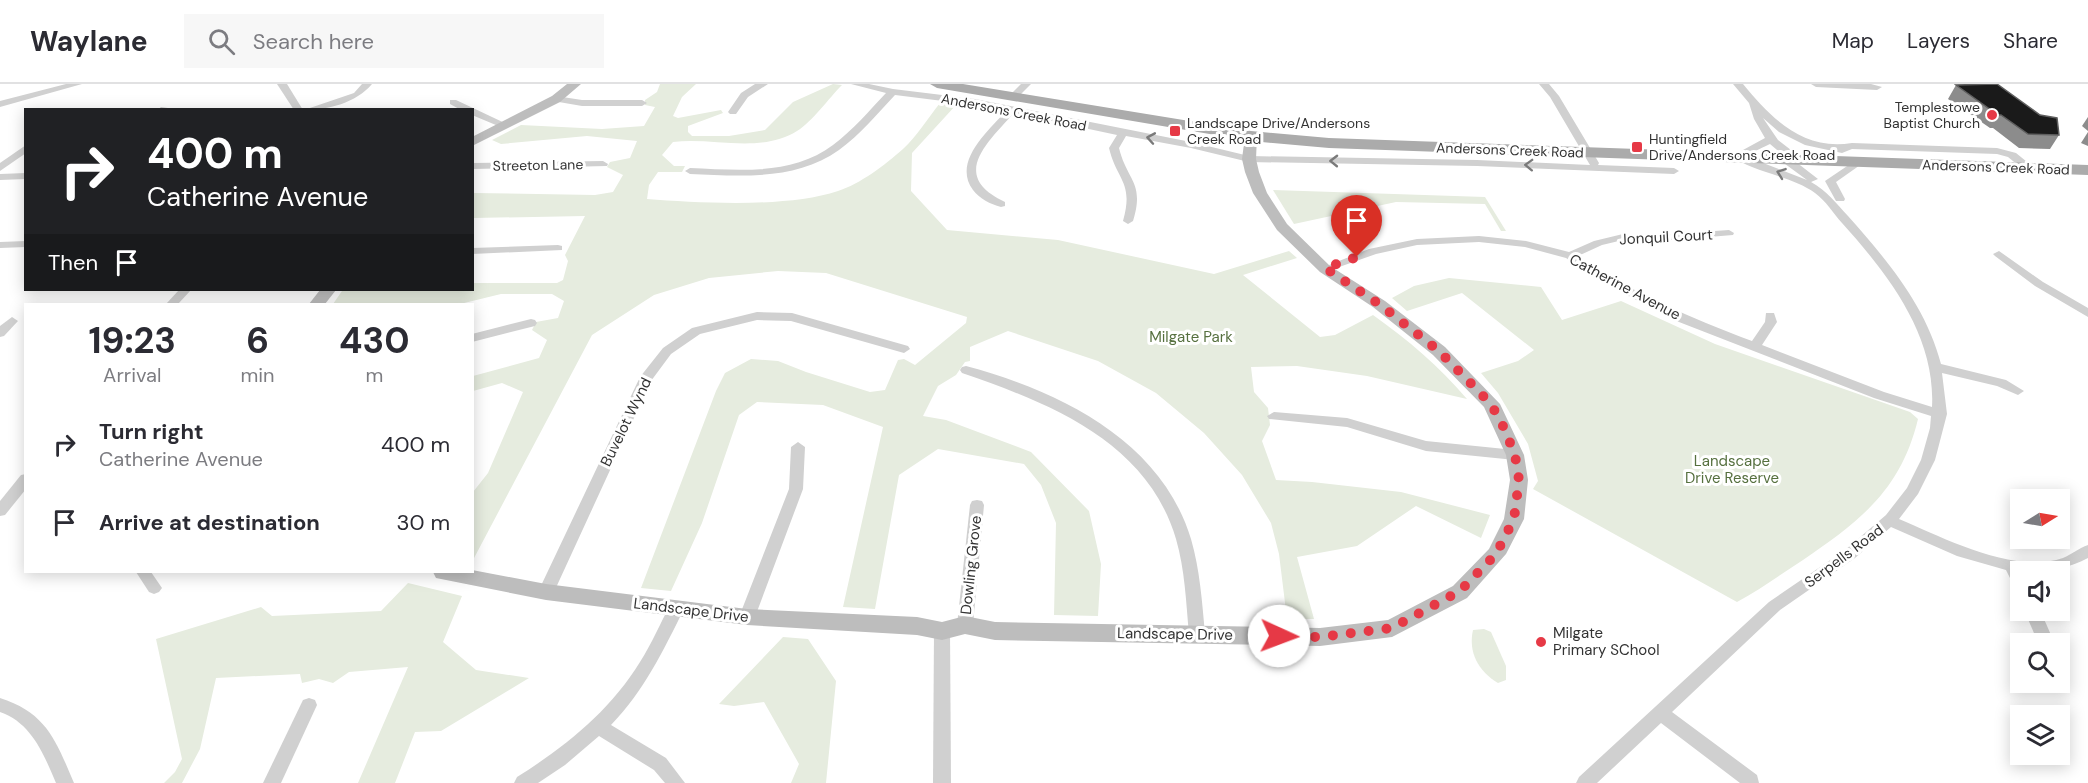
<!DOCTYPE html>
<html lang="en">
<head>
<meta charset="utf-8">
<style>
	:root { --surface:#fff; --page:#f7f7f7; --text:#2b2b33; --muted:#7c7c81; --line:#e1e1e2 }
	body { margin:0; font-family:"DM Sans",sans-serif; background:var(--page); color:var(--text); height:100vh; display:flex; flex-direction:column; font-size:22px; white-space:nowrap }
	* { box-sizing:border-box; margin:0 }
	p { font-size:20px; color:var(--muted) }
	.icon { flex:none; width:33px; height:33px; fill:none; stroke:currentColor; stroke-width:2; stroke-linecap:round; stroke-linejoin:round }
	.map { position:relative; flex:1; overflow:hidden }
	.drawer { position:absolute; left:24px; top:219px; width:450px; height:270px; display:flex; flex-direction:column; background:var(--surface); border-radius:0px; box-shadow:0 3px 15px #0003 }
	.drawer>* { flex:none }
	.banner { position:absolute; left:24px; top:24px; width:450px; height:183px; border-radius:0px; box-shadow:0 3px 15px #0003; background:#202124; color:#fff; overflow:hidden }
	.needle { width:39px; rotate:79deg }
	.buttons { position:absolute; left:2010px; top:405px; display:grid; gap:12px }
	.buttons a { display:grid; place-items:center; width:60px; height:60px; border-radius:0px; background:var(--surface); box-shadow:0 3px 15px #0003; font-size:30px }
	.pin { position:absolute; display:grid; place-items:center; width:51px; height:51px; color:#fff; margin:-62px -26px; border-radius:50% 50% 50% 0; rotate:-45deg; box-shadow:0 0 6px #0007 }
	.pin .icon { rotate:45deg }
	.me { position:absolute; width:66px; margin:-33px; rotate:92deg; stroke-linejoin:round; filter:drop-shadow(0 0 4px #0008) }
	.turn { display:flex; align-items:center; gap:21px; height:126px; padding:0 24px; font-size:27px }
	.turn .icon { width:78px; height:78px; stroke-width:2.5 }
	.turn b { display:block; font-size:42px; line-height:51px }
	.then { display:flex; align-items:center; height:57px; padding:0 24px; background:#0003; gap:12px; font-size:22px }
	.eta { display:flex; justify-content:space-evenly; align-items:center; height:102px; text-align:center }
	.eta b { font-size:36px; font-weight:700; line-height:42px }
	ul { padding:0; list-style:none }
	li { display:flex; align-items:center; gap:18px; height:78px; padding:0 24px }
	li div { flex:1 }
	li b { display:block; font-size:22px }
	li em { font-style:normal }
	header { display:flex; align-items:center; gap:36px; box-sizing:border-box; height:84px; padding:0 30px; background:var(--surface); border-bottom:2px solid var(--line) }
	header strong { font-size:28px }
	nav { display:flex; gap:33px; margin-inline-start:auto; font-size:21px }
	.search { width:420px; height:54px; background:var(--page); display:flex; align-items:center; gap:15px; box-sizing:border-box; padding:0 21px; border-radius:0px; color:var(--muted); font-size:22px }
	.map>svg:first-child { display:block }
</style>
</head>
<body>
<header>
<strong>Waylane</strong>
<div class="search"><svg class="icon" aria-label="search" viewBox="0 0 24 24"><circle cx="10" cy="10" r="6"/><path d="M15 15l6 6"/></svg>Search here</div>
<nav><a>Map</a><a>Layers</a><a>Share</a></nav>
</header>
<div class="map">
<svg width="2088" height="699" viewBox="0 0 2088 699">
	<rect width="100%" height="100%" fill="#fff"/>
	<g fill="#e6ecdf">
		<path d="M660 0H696L682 13 673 32 678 34 721 26 723 29 688 42V48L692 52H729L765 46 793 18 833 0 842 1C829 14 812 38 797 47 760 70 713 53 673 58L662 71 674 82H685L682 88H658L649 101 647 115C701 119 787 124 838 107 860 100 885 81 903 65 917 52 928 34 940 19L956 21 912 69 911 107 947 146 1058 156 1214 190 1289 167 1297 174 1243 191 1320 253 1335 251 1373 231C1408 256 1439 282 1467 315L1367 292 1297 282 1251 283 1254 308 1268 324 1270 341 1262 357 1276 396 1312 398 1401 408 1490 431 1481 454 1416 422 1357 462 1297 473 1314 535H1287L1279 470 1271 439 1242 391 1204 349 1156 309 1098 277 1008 247 970 263V277L965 278 956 291 938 302 923 332 946 336 1031 368 1089 427 1101 480 1098 532 1054 531 1056 439 1041 401 1024 380 938 365 899 391 875 525 843 523 883 343 823 321 757 318 739 331 702 439 671 507 641 504 716 307 725 289 751 275 778 277 806 288 870 308 885 306 898 276 904 275 915 281 966 239 967 233 826 189 778 187 709 194 654 211 592 251 473 476V408L488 389 523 308 502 299 473 307V292L539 274 547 256 532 246 536 238 558 234 564 217 552 210H501L460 220H333L342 207 355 206H472L473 199H557L563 196 568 177 565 171 585 132 473 134V109L595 111 613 108 623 91 607 83 610 78 630 74 637 57 587 52 501 60 492 56 521 41 602 45 644 42 655 23 645 21V16L657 8Z"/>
		<polygon points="1273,106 1485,113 1506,147 1501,147 1485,120 1396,118 1294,140"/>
		<path d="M1449 194 1541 203 1562 236 1621 217 1715 260 1910 328 1918 335C1901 406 1860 437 1803 476 1781 490 1760 506 1737 518L1533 405 1538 397 1528 360 1498 309 1481 289 1518 277 1534 266 1462 209 1407 227 1392 214 1414 202Z"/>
		<polygon points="408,499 462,512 443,558 476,586 529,594 441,647 415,648 395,699 358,699 408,583 349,588 333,599 319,595 302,599 300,590 216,594 200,665 182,699 164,699 175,688 182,675 156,555 261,523 272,532 381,527"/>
		<path d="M1484 545 1491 548 1506 582V596L1498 599C1478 587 1468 568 1473 546Z"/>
		<polygon points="783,553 808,555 836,597 826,699 791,699 799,680 764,618 734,622 719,620"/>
	</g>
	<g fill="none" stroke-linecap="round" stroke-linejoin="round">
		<g fill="#d0d0d0" fill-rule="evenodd">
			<polygon points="66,0 82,0 0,23 0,17"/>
			<polygon points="277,0 287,0 303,26 294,26"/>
			<path d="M362 0H372C356 19 328 26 304 26L354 9Z"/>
			<polygon points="755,0 768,0 748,13 736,30 730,30 728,28 741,9"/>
			<path d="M851 0H869L893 5 975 15 1191 58 1249 72 1477 76 1590 81 1550 13 1539 0H1549L1559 12 1599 79 1598 81 1674 84 1679 87 1674 90 1477 82 1249 78 1191 64 1126 52 1119 64C1127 97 1145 98 1133 137L1128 140 1123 137C1134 98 1117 97 1109 64L1117 51 1014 29C987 59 949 92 1005 118V122L1001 123C990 120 980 115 973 106 952 78 988 47 1006 27L975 21 895 11C877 30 860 51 839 66 796 97 740 92 690 90L685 87 690 84C738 86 792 92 833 61 853 46 869 27 886 9Z"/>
			<polygon points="1021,0 1031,0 1016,15 1010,15 1010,11"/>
			<path d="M1733 0H1743C1772 35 1803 67 1852 59L1997 64 2016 69 2032 82V86H2024L2008 73 1997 70 1852 65 1842 69 1805 61 1779 48 1763 34 1778 56 1800 73V77L1796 78 1818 95 1811 98C1827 107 1836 119 1848 132 1887 176 1926 222 1941 280L2006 296 2024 307 2018 311 1997 302 1942 289 1947 330 1935 376 1918 410 1899 435C1944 454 2014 491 2063 474 2072 470 2079 464 2088 461V474C2065 486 2046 488 2020 488V506L2015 504 2006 486 1957 472 1891 443 1855 474 1780 526 1672 628 1757 691 1759 699H1740L1661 639 1597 699H1576L1579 693 1769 518 1845 466 1886 431 1907 404 1921 376 1930 344 1931 332 1874 314 1679 238 1603 199 1566 174 1525 163 1479 158 1417 161 1376 170 1325 188 1319 185 1369 165 1417 155 1479 152 1526 157 1569 168 1594 157 1623 150H1672L1729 146 1734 149 1733 151 1672 156H1623L1602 161 1578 172C1632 209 1691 234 1752 257L1765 238 1766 229H1774L1777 238 1762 261 1884 308 1932 323C1936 251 1887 189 1842 139 1833 129 1826 117 1815 109 1792 92 1749 87 1732 72L1765 54 1754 35 1749 19ZM1770 60 1784 72 1780 75 1781 77 1807 96 1745 72Z"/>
			<polygon points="1811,0 1871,0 1882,3 1877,6 1816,3"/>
			<polygon points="556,12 582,16 642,16 647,19 642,22 582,22 553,17 553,13"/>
			<polygon points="450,16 456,16 511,42 503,44 472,31 472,26 461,26 450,20"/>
			<polygon points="161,23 168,24 169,26 157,26"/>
			<polygon points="26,61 26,69 0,87 0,79"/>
			<polygon points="1859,74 1863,75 1863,79 1836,98 1845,115 1844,117 1836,117 1825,97"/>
			<polygon points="603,77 608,80 607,82 472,85 472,79"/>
			<polygon points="26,89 26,95 0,96 0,90"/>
			<polygon points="26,157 26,163 0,164 0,158"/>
			<polygon points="558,161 562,162 562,166 472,170 472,164"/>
			<polygon points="1999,167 2043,198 2088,224 2088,233 2035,202 1995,172 1993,170"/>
			<polygon points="179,206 191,206 178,220 166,220"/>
			<polygon points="757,228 792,229 908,262 910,265 904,269 791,237 757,236 700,250 671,270 651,297 554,508 551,512 546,514 541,512 538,508 640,293 663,264 692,244"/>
			<polygon points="12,233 18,237 4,252 0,253 0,242"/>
			<polygon points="531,235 535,236 537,239 535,242 472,258 472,250"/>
			<path d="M966 282C1059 307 1161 356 1191 455 1200 486 1202 518 1205 550L1203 555 1197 557 1191 555 1189 550C1186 518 1185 486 1176 455 1147 357 1049 319 962 289L960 286 962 283Z"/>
			<polygon points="1274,328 1347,334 1426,357 1515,366 1522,371 1515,376 1426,367 1347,343 1269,335 1267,332"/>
			<polygon points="798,358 805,363 803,405 755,533 753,537 747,539 741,537 739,533 789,405 791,363"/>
			<polygon points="26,390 26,405 5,431 0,432 0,417 21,391"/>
			<polygon points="977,416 982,417 984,421 973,541 971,546 965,547 959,546 957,541 970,421 972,417"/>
			<polygon points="136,488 151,488 162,504 159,508 154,510 149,508"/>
			<path d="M676 519 682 521 684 525C663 567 644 607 611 641L666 674 685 699H665L654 686 599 652 565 681 538 699H514L517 693C565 663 610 627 640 578 652 559 660 540 670 521Z"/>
			<polygon points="2024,526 2040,526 2051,551 2049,556 2043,558 2037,556"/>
			<polygon points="942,541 948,542 950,547 951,699 933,699 934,547 936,542"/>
			<path d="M0 614C47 629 56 657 74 699H56C44 671 32 639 0 628Z"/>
			<polygon points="309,614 315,616 317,621 281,699 263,699 303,616"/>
		</g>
		<g fill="#bdbdbd" fill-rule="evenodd">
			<polygon points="567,0 581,0 560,18 472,62 472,53 552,12"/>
			<polygon points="1251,48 1257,52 1256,75 1259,88 1267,109 1287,140 1330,182 1385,217 1445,263 1500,320 1524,371 1528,396 1524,435 1506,470 1467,514 1392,553 1320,562 995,556 965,550 942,556 917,551 747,541 546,516 436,494 433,488 472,486 546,500 747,525 917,533 942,538 965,532 995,538 1320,544 1388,536 1453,502 1489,465 1504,435 1510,396 1506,371 1484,323 1433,271 1373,223 1320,188 1277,146 1253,109 1245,88 1242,75 1245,52"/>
			<polygon points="320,206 336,206 325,220 309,220"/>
		</g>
		<polygon fill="#ababab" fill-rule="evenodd" points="930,0 963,0 1251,47 1329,54 2088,81 2088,91 1329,64 1251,57 937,4"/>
	</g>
	<g fill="#8c8c8c">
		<polygon points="1956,1 2059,51 2050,65 2019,64 1993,44 1990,44 1948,15"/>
		<polygon points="2088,33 2088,47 2082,42"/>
		<polygon points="2088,48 2088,62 2081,59"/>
	</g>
	<polygon fill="#1a1a1a" stroke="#5f5f5f" stroke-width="1.5" points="1997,0 2040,31 2057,34 2059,51 2028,50 2001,31 1998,31 1956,1"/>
	<defs><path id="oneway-chevron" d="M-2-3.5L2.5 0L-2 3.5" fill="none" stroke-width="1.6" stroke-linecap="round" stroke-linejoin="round" transform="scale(1.5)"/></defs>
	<g stroke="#7a7a7a">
		<use href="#oneway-chevron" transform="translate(1151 54) rotate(-170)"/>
		<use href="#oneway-chevron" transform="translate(1334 77) rotate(-179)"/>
		<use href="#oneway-chevron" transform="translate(1529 81) rotate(-178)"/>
		<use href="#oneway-chevron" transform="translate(1781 89) rotate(-160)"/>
	</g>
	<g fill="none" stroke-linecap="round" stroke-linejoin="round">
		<polyline stroke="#e63946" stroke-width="10" stroke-dasharray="0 18" points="1279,552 1320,553 1392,544 1460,507 1496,470 1514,435 1519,396 1515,371 1504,344 1491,320 1439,267 1379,220 1325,184 1357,173"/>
	</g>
	<g fill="#e63946" stroke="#fff" stroke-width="2">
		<circle cx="1992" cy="31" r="6"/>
		<rect x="1169" y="41" width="12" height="12" rx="3"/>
		<rect x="1631" y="57" width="12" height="12" rx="3"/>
		<circle cx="1541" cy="558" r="6"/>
	</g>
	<g text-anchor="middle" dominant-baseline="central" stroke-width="6" stroke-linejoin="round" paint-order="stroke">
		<g font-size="14" fill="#333" stroke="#fff" text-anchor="start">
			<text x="1980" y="23" text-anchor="end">Templestowe<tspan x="1980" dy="16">Baptist Church</tspan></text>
			<text x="1187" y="39">Landscape Drive/Andersons<tspan x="1187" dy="16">Creek Road</tspan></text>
			<text x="1649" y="55">Huntingfield<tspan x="1649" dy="16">Drive/Andersons Creek Road</tspan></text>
		</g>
		<g font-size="14" fill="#333" stroke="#fff">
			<text transform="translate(1014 28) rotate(11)">Andersons Creek Road</text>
			<text transform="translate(1510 66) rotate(2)">Andersons Creek Road</text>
			<text transform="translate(538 81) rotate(-1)">Streeton Lane</text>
			<text transform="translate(1996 83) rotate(2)">Andersons Creek Road</text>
		</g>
		<g font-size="15" fill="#333" stroke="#fff">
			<text transform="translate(1666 153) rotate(-3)">Jonquil Court</text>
			<text transform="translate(1625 203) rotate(28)">Catherine Avenue</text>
			<text transform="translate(626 338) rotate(-64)">Buvelot Wynd</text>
			<text transform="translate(1844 472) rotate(-37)">Serpells Road</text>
			<text transform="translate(971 481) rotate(-84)">Dowling Grove</text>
			<text transform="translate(691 526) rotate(7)">Landscape Drive</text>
			<text transform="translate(1175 550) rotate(1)">Landscape Drive</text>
		</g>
		<g font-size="15" fill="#56703f" stroke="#fff">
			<text x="1191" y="253">Milgate Park</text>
			<text x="1732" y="377">Landscape<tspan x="1732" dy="17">Drive Reserve</tspan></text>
		</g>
		<g font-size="15" fill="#333" stroke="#fff" text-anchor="start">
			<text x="1553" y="549">Milgate<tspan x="1553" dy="17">Primary SChool</tspan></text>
		</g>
	</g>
</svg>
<div class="buttons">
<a><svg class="needle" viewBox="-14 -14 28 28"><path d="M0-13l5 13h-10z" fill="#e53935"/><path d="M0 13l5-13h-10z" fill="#7c7c81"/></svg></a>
<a><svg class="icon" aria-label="sound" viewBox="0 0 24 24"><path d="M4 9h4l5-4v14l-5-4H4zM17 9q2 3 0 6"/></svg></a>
<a><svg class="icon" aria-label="search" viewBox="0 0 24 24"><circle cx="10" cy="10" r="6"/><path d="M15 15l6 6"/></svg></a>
<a><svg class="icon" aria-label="layers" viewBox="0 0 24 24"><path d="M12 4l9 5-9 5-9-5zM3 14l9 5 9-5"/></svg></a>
</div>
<div class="pin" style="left:1357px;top:173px;background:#d93025"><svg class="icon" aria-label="arrive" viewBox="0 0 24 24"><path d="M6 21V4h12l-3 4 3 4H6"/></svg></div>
<svg class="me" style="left:1279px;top:552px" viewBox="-20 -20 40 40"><circle r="19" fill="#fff"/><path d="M0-13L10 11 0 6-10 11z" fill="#e63946"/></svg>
<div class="banner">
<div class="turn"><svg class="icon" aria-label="right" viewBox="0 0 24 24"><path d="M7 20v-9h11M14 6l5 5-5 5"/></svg><div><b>400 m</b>Catherine Avenue</div></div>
<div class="then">Then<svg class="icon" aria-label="arrive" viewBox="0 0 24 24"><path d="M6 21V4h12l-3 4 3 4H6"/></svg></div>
</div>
<section class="drawer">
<div class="eta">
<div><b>19:23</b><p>Arrival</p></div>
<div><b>6</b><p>min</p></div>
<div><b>430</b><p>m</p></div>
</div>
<ul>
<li><svg class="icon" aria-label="right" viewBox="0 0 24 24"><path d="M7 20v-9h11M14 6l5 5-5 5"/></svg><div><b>Turn right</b><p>Catherine Avenue</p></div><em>400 m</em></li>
<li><svg class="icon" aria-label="arrive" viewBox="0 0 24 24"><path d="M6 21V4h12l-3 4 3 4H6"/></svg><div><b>Arrive at destination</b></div><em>30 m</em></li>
</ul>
</section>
</div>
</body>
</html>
